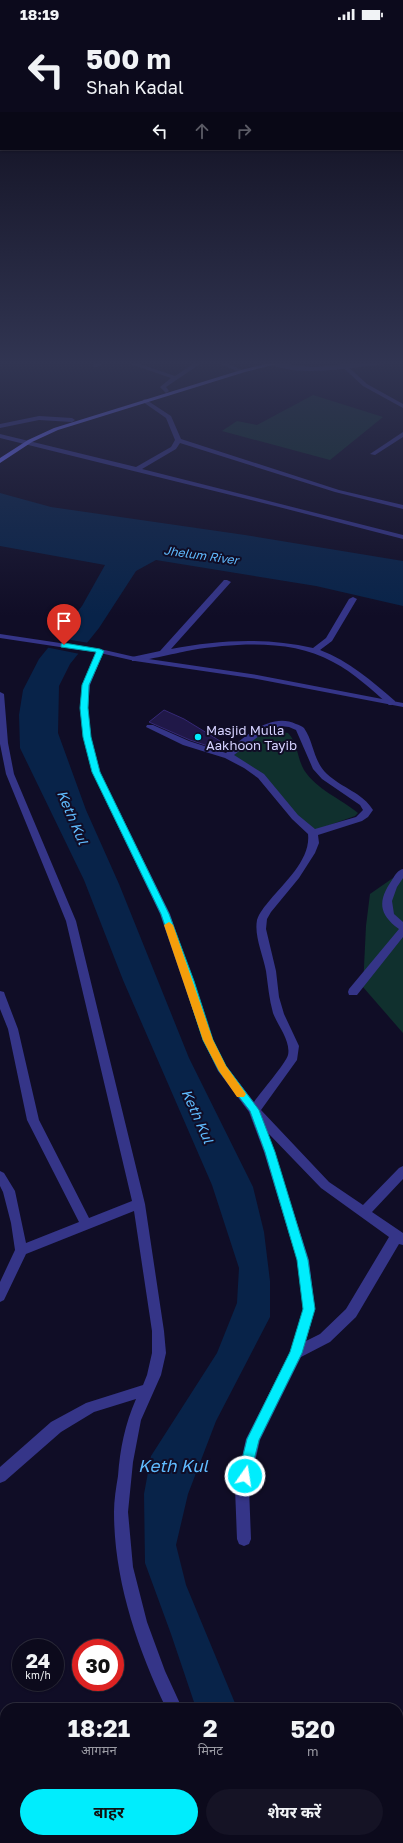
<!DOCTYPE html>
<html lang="hi">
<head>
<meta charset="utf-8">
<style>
	:root { --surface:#0c0a1c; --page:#151325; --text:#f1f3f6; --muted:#9a9aa3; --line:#2c2b3b; --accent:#00edfd }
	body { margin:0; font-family:"Golos Text","Noto Sans Devanagari",sans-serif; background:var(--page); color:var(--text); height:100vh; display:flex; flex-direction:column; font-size:15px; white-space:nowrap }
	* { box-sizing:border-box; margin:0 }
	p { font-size:13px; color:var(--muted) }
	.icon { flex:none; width:22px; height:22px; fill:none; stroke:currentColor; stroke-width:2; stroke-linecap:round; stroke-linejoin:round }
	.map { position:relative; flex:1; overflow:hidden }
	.panel { position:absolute; left:0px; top:1675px; width:403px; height:140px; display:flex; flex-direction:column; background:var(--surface); border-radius:16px 16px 0 0; box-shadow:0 1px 3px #0004,0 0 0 1px var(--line) }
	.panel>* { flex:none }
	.guide { position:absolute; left:0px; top:0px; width:403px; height:122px; box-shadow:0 1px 3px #0004,0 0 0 1px var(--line); background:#0c0a1c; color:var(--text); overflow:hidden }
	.speed { position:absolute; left:12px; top:1611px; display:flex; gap:8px; font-size:20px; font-weight:700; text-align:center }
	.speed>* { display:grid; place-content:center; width:52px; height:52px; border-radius:50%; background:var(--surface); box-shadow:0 1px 3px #0004,0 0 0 1px var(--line); line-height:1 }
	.speed small { font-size:10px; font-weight:400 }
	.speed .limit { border:6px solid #d22; background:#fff; color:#111 }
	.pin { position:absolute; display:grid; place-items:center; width:34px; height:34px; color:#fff; margin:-41px -17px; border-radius:50% 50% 50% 0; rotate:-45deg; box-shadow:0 0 4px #0007 }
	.pin .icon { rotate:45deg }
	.me { position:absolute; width:44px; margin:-22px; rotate:13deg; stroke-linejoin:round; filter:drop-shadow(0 0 3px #0008) }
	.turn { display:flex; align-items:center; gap:14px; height:84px; padding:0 20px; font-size:18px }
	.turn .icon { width:52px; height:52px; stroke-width:2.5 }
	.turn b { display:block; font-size:28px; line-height:34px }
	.lanes { display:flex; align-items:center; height:38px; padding:0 20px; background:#0003; justify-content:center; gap:20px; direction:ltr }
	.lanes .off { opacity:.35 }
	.eta { display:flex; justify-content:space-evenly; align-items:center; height:68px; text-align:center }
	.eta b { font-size:24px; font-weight:700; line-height:28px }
	.primary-button { display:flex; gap:8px; margin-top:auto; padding:8px 20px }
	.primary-button a { flex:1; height:46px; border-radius:24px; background:var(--accent); color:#111; font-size:16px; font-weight:700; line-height:46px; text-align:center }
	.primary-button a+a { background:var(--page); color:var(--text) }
	.status { display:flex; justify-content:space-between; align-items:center; height:28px; padding:0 20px; background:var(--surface); direction:ltr }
	.status svg { height:11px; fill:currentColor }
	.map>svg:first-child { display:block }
</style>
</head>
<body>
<div class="status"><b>18:19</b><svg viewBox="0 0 49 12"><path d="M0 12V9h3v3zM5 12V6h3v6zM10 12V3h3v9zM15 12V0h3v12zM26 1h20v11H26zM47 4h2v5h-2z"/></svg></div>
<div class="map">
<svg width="403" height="1815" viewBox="0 0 403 1815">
	<rect width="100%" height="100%" fill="#100d26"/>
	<g fill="#10302e">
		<polygon points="313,367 383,389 330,432 222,403 237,393 257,397"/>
		<path d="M281 704 288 705C298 715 297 730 304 742 317 762 340 770 358 785L355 788 313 803 296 788 268 753 232 727 256 709Z"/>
		<polygon points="403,846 403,1005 363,959 366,898 370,866 393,850"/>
	</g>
	<g fill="#082349">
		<polygon points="0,465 51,479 245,507 403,533 403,578 316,558 156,532 136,543 99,600 70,636 59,658 58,705 86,782 119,856 189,1030 253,1159 264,1204 270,1253 270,1289 216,1393 188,1466 176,1517 186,1557 237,1680 196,1680 171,1606 145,1535 144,1466 151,1428 217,1325 237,1275 239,1240 212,1157 123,952 84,852 20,720 19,687 23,662 39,631 82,578 105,537 0,518"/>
		<polygon points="300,1810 335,1810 340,1815 305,1815"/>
	</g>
	<polygon fill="#100d26" points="53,609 89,615 80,626 45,619"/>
	<polygon fill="#201848" stroke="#352875" points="164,682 184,691 220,713 211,719 190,712 149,694"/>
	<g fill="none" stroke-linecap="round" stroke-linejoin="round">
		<g fill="#353588" fill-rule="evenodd">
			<polygon points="99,334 106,334 97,339 93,339 93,337"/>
			<polygon points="125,334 134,334 175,348 196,334 203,334 166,359 169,363 166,365 160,359 171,350"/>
			<polygon points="216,334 224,334 242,342 237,343"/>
			<path d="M267 334 313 339 369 334H387L384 336C355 339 292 351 267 334Z"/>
			<polygon points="145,371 171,388 181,411 339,462 403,477 403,481 335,464 180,415 176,421 142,441 403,507 403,511 275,478 0,410 0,406 136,439 171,419 175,412 166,390 143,374 143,372"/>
			<polygon points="39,388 72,390 75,392 72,394 39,392 0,400 0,396"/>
			<polygon points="403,404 403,409 375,427 370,426"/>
			<path d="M224 552H227L231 554 171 621C218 612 265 609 313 620L326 610 349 571 353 569 357 571 332 613 320 622C349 633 372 653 395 673V677H389C371 661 354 645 333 634 292 611 237 615 192 622 181 624 140 634 132 633V629L160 623Z"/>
			<path d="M97 621H100L104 623 90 657 88 680 91 709 100 744 170 886 213 1012 226 1038 254 1074C260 1065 286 1035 288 1027 291 1013 278 998 273 985 269 971 268 957 266 943 263 927 254 908 257 892 259 885 265 878 270 872 285 854 311 831 308 806L292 791 258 750 244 740 225 730 183 717 146 699 147 697H153L189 713 226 725C243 709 271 684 296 696 299 697 302 698 304 700 314 714 313 733 327 746 342 760 363 765 373 782L368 789 362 793 318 807 319 815 315 825 299 850 271 884 267 891 266 901 276 943 279 969 284 986 299 1018 297 1032 261 1082 329 1154 363 1177 399 1140 403 1138V1151L372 1184 403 1205V1217L399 1216 356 1289 330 1314 301 1329 260 1412 249 1460 251 1511 249 1516 244 1518 239 1516 237 1511 235 1460 246 1411 290 1324 303 1281 297 1232 264 1124 249 1084 218 1043 203 1012 160 886 92 744 83 709 80 680 82 657ZM281 698 289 699 296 702 313 741 322 751 360 777 363 782 356 789 315 801 298 787 264 746 234 727 264 704ZM268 1105 321 1160 389 1209 346 1281 320 1306 306 1313 315 1281 309 1232Z"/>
			<path d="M0 664 4 666 8 715 14 746 76 893 145 1176 164 1303 166 1325 161 1347 141 1392 133 1434 128 1484 133 1539 147 1594 165 1643 182 1680H166C137 1619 114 1552 114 1484 114 1472 116 1460 118 1448 120 1421 125 1396 136 1371L94 1384 61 1404 5 1453 0 1455V1439L51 1394 86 1375 143 1357 147 1347 152 1325V1303L134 1183 26 1226 4 1272 0 1274V1254L15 1222 11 1195 3 1164 0 1158V1143L4 1145 15 1163 26 1215 79 1194 27 1092 8 1001 0 981V963L4 964 5 967 18 1001 39 1092 89 1190 132 1173 66 893 6 746 0 716Z"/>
			<path d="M403 841V850L397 859 392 873 394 886 403 894V909L357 967H349L348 964 349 961 399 901C378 886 378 872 392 852 395 847 398 842 403 841Z"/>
			<polygon points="0,1727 5,1729 5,1746 0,1744"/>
			<polygon points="81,1810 100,1810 102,1815 83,1815"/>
		</g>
		<g fill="#353588" fill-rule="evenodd">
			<polygon points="337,334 343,334 367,356 403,376 403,380 363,358"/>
			<polygon points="0,606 100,621 135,629 257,647 403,675 403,679 257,651 135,633 100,625 0,610"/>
		</g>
		<polygon fill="#696bff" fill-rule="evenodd" points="274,334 284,334 245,344 58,402 32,414 0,435 0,430 28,412 54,400 241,342"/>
	</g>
	<linearGradient id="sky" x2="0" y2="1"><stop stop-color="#090715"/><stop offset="0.57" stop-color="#313552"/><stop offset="1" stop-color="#313552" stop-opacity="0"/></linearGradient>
	<rect width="403" height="588" fill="url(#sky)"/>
	<polygon fill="#00edfd" stroke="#009aa4" points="64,615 100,621 104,623 89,657 88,680 91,709 100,744 169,886 194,953 213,1012 226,1038 259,1082 275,1124 308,1232 315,1281 302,1325 259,1412 249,1452 245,1454 240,1452 238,1448 247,1411 290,1324 303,1281 297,1232 265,1124 250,1083 219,1043 203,1012 184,953 161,886 92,744 83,709 80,680 82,657 96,624 61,619 61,616"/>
	<polygon fill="#f59e0b" points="169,894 173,897 213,1012 226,1038 244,1063 246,1066 244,1069 237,1069 219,1043 203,1012 164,897"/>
	<circle fill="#00edfd" stroke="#100d26" stroke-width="1.5" cx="198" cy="709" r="4"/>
	<g text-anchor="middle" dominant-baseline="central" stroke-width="4" stroke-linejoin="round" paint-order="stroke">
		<g font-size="12" font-style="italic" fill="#60bcff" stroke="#100d26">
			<text transform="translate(201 527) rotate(8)">Jhelum River</text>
		</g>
		<g font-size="13" fill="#d5d2ff" stroke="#100d26" text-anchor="start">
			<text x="206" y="702">Masjid Mulla<tspan x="206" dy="15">Aakhoon Tayib</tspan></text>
		</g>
		<g font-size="14" font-style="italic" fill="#60bcff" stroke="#100d26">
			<text transform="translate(73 789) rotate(67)">Keth Kul</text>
			<text transform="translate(198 1088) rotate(66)">Keth Kul</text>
		</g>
		<g font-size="17" font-style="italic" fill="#60bcff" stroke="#100d26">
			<text x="173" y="1437">Keth Kul</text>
		</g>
	</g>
</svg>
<div class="speed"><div>24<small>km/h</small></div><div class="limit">30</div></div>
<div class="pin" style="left:64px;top:617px;background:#d93025"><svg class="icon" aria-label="arrive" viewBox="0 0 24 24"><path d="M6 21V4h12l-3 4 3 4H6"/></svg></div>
<svg class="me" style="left:245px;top:1448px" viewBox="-20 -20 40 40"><circle r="17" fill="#00edfd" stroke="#fff" stroke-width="3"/><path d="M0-11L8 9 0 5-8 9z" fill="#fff"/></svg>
<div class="guide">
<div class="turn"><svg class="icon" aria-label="left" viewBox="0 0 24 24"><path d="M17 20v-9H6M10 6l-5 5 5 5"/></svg><div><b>500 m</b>Shah Kadal</div></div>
<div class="lanes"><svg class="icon" aria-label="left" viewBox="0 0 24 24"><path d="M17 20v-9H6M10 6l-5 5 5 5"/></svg><svg class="icon off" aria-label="ahead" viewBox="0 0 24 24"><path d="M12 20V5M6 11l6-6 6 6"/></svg><svg class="icon off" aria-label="right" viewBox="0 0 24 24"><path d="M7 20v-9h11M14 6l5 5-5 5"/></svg></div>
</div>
<section class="panel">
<div class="eta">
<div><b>18:21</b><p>आगमन</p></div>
<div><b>2</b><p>मिनट</p></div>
<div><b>520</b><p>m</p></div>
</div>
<div class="primary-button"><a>बाहर</a><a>शेयर करें</a></div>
</section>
</div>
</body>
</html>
